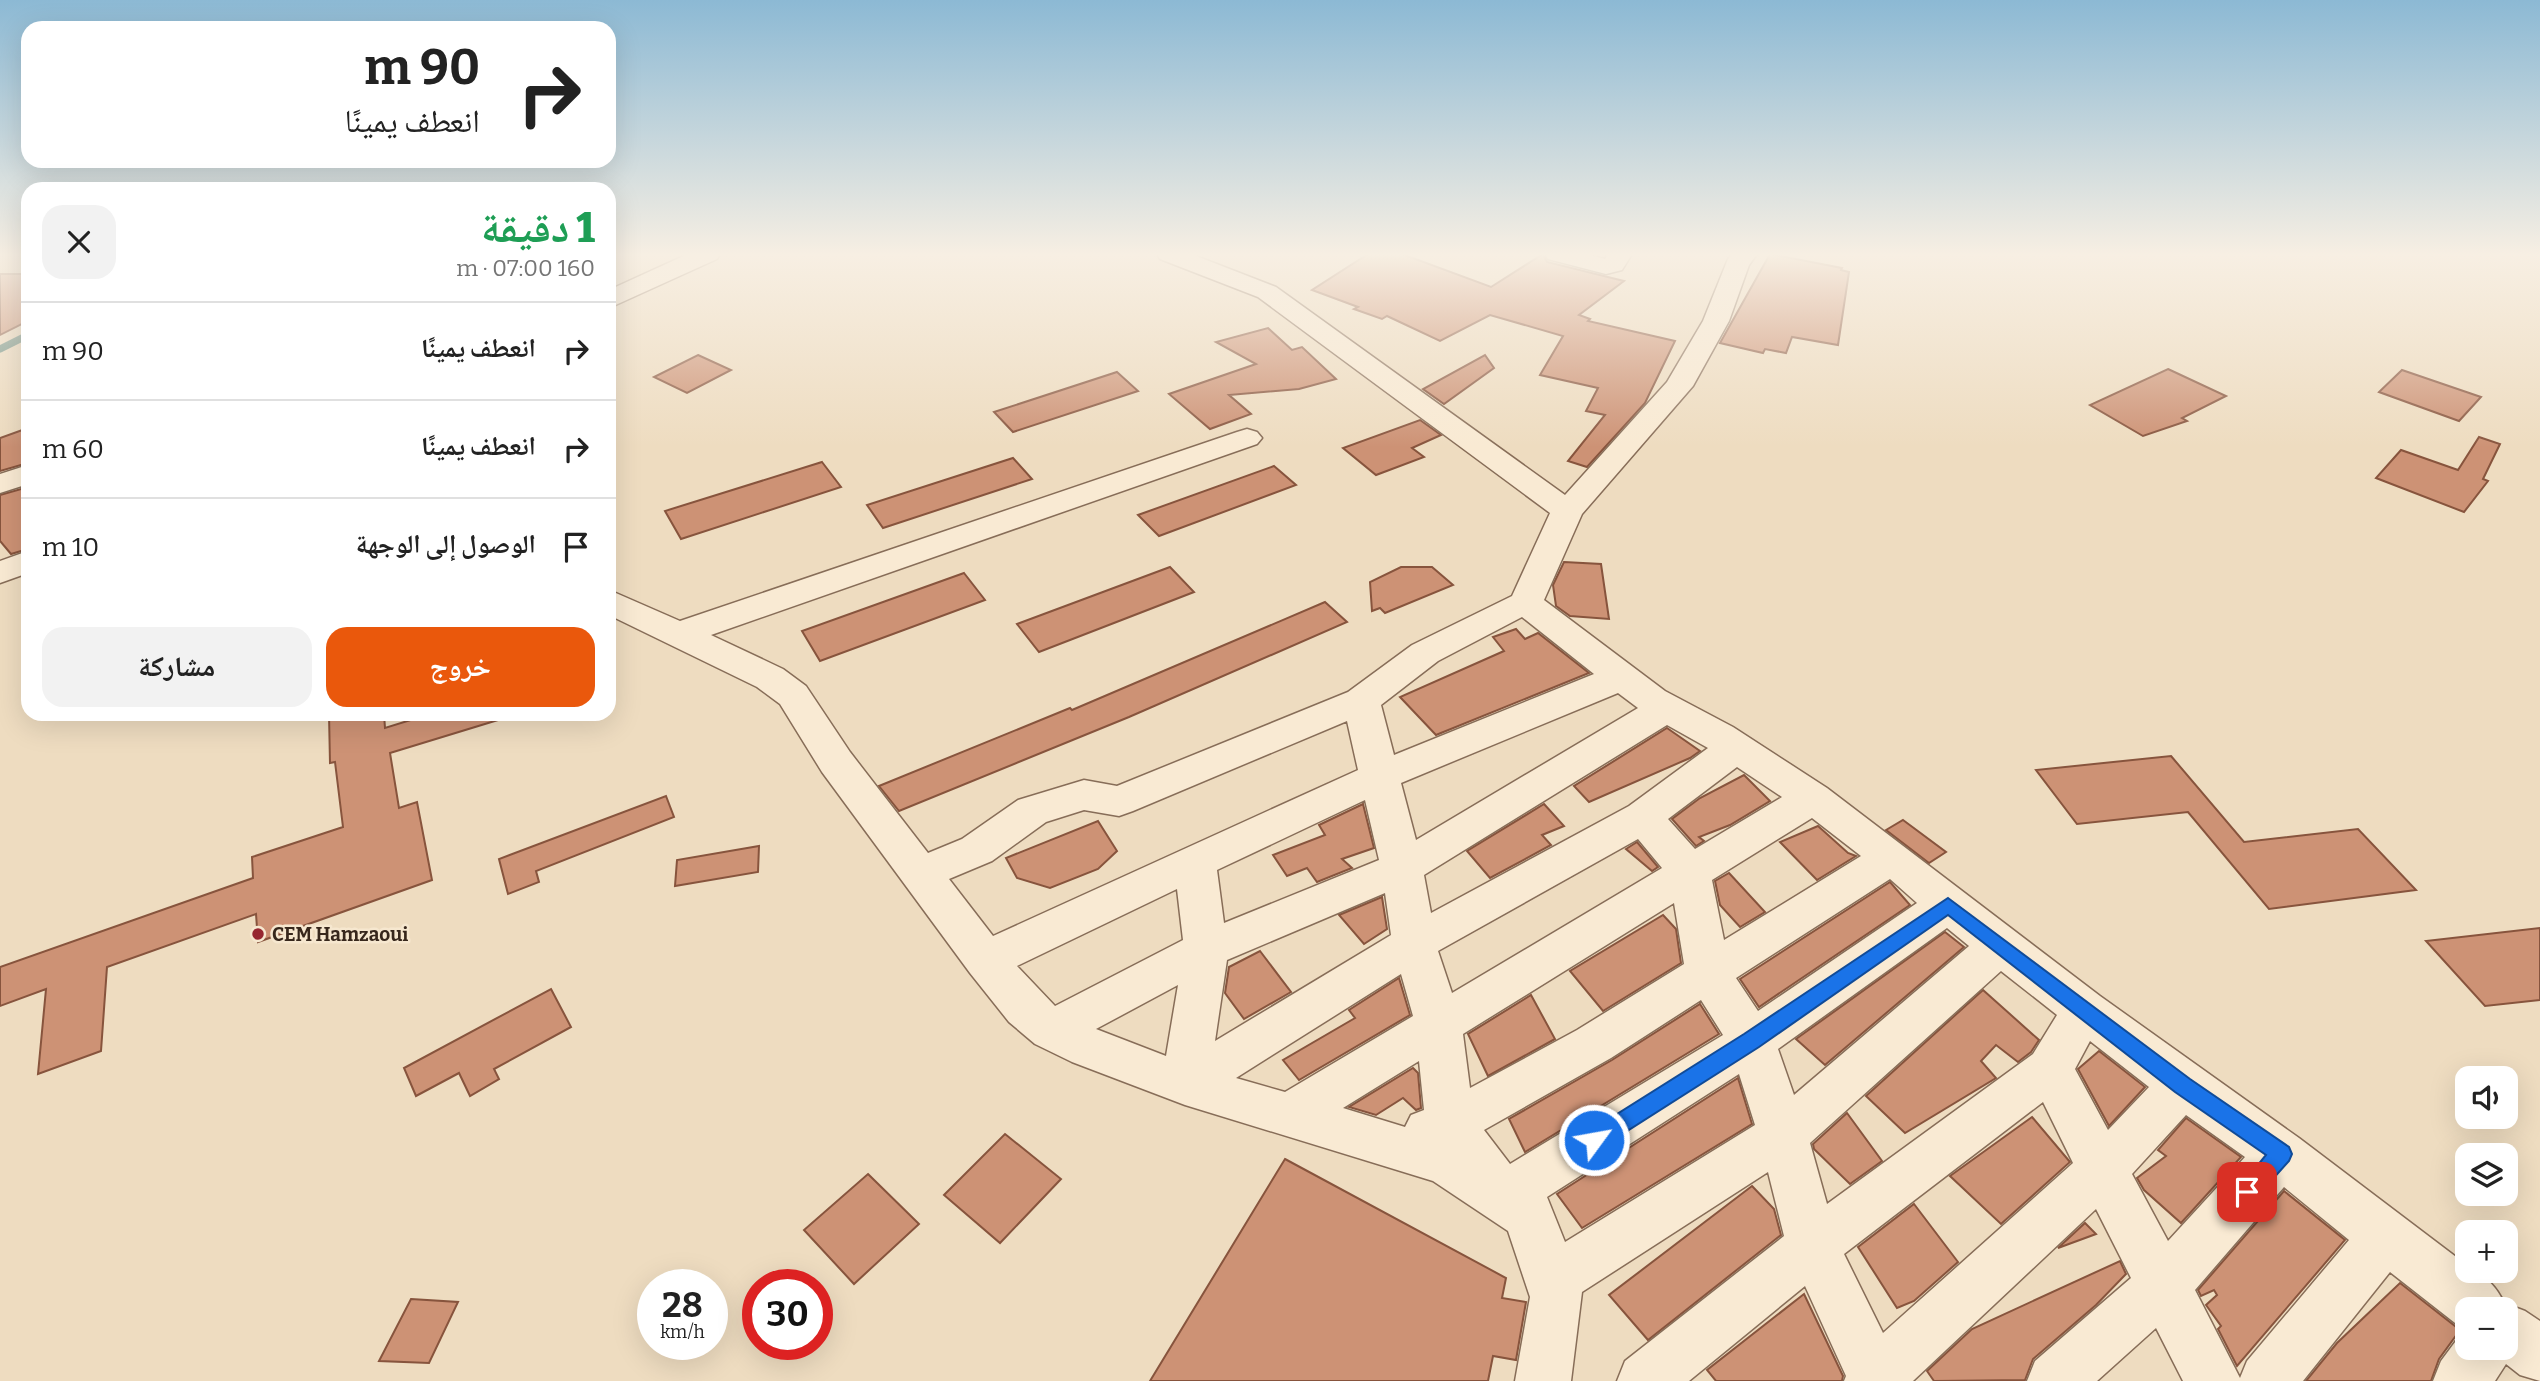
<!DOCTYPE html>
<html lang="ar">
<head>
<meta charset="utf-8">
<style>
	:root { --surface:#fff; --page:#f2f2f2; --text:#222; --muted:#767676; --line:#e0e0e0; --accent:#ea580c }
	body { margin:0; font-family:Bitter,"Noto Naskh Arabic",serif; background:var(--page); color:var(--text); direction:rtl; height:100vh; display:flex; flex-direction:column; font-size:26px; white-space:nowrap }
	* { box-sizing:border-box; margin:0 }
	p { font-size:23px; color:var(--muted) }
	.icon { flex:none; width:38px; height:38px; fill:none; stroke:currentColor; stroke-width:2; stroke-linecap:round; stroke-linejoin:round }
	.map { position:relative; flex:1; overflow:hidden; direction:ltr }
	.panel { position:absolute; left:21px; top:182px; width:595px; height:539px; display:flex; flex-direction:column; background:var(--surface); border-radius:21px; box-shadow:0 7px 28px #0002; direction:rtl }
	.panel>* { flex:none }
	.hud { position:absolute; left:21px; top:21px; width:595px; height:147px; border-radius:21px; box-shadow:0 7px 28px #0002; direction:rtl; background:#fff; color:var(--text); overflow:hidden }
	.buttons { position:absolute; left:2455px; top:1066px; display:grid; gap:14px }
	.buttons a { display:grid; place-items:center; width:63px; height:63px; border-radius:14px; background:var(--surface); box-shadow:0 7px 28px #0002; font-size:35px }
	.speed { position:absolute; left:637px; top:1269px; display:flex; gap:14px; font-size:35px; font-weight:700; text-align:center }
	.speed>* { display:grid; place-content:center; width:91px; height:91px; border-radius:50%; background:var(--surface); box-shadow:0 7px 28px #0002; line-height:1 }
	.speed small { font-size:18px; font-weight:400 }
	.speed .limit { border:10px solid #d22; background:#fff; color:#111 }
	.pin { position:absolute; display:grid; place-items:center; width:60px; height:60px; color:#fff; margin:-30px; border-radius:14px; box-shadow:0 4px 10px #0006 }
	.me { position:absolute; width:77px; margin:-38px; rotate:58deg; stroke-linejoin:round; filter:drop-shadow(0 0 5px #0008) }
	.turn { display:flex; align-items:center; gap:24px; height:147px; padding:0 21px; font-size:32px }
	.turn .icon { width:91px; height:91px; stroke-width:2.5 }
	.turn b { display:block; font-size:49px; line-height:60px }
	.round { display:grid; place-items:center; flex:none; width:74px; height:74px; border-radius:21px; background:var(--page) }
	.summary { display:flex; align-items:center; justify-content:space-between; height:119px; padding:0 21px }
	h1 { font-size:42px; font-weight:800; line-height:52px; color:#1e9e55 }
	.cta { display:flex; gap:14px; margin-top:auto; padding:14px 21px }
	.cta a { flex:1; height:80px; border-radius:21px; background:var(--accent); color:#fff; font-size:28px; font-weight:800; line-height:80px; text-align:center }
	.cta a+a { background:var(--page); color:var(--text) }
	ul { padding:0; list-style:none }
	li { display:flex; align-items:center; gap:21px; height:98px; padding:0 21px; border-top:2px solid var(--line) }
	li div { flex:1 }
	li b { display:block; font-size:26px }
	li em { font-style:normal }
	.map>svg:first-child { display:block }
</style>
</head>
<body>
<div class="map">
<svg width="2540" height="1381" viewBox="0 0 2540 1381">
	<rect width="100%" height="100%" fill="#eedcc0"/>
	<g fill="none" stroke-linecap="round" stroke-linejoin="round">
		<polyline stroke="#6a8e82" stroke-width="7" points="0,349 28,335"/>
	</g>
	<g fill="#cd9275" stroke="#87543d" stroke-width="2">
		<polygon points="1368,254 1402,254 1491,287 1543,254 1547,262 1624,281 1579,315 1590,319 1588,321 1675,341 1645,403 1587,467 1568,461 1605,415 1586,411 1598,388 1540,375 1563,336 1490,315 1440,341 1387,316 1382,319 1354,309 1358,307 1312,290"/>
		<polygon points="1770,254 1842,268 1841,270 1849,272 1838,345 1792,337 1786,353 1765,349 1763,353 1720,343"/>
		<polygon points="0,274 28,274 28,321 0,335"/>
		<polygon points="1268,328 1292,350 1302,347 1336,379 1299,389 1229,395 1251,414 1210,429 1169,394 1256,364 1216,342"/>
		<polygon points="698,355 731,370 687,393 654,377"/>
		<polygon points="1485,355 1494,368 1444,404 1423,389"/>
		<polygon points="2168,369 2226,396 2182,418 2187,421 2143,436 2090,405"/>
		<polygon points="2402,370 2481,397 2459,421 2379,392"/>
		<polygon points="1117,372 1138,391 1013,432 994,412"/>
		<polygon points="1420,420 1441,435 1412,448 1424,457 1376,475 1343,448"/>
		<polygon points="28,428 28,463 0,471 0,438"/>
		<polygon points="2479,437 2500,444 2483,479 2488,481 2464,512 2376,478 2401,450 2458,470"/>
		<polygon points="1013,458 1032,479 883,528 867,505"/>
		<polygon points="822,462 841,487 681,539 665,511"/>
		<polygon points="1274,466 1296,485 1159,536 1138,515"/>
		<polygon points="28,487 28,549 11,554 0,541 0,495"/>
		<polygon points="1564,562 1601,564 1609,619 1570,616 1556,606 1553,585"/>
		<polygon points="1170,567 1194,592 1039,652 1017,624"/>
		<polygon points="1401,567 1432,567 1453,585 1385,613 1380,608 1372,611 1370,582"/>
		<polygon points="964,573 985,600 820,661 802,631"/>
		<polygon points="1325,602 1347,622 1129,717 899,811 879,786 1070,708 1072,710"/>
		<polygon points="1516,629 1525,639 1538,633 1589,673 1436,735 1400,697 1504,651 1493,637"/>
		<polygon points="329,714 384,714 385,728 430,714 497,714 498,720 390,753 399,808 417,802 432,880 258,942 256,914 107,967 101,1051 38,1074 46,989 0,1006 0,967 253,878 252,857 343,827 335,762 330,763"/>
		<polygon points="1667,728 1700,751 1690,758 1589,802 1574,786"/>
		<polygon points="2171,756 2244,842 2358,829 2416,890 2269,909 2188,812 2077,824 2036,770"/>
		<polygon points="1744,775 1770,801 1730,825 1699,837 1704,841 1696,846 1672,819 1700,798"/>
		<polygon points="666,796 674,817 536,871 539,882 508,894 499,859"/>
		<polygon points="1363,804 1374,848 1342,859 1352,868 1317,882 1307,868 1287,876 1273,855 1325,835 1319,825"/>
		<polygon points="1544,804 1564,826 1542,835 1551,845 1490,878 1467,851"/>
		<polygon points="1903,820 1946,852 1929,863 1886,830"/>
		<polygon points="1098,821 1117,851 1098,869 1050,888 1017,878 1006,858"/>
		<polygon points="1818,826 1848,853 1856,856 1817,880 1780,842"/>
		<polygon points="1637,842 1658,867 1652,871 1626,849"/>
		<polygon points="759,846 758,872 675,886 677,860"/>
		<polygon points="1729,873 1765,912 1740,927 1720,905 1715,881"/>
		<polygon points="1890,882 1910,905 1759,1007 1740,979"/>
		<polygon points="1382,897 1387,929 1364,944 1339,915"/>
		<polygon points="1663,915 1676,929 1681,963 1603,1011 1570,971"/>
		<polygon points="2540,928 2540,1000 2485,1006 2426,941"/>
		<polygon points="1945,932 1964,947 1825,1065 1796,1039"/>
		<polygon points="1260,951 1291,992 1244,1019 1225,993 1229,967"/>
		<polygon points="1399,978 1410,1015 1299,1080 1283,1060 1355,1018 1349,1010"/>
		<polygon points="551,989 571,1027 494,1069 499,1079 470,1096 459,1073 416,1096 404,1068"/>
		<polygon points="1983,990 2039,1040 2031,1052 2018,1062 1996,1045 1981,1061 1996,1078 1905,1133 1866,1096"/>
		<polygon points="1531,995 1555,1039 1488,1076 1468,1034"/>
		<polygon points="1700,1004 1719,1034 1525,1152 1509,1119 1612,1060"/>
		<polygon points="2099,1051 2145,1087 2109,1126 2078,1069"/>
		<polygon points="1413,1068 1418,1073 1421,1108 1416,1110 1403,1098 1376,1115 1349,1107"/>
		<polygon points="1738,1078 1752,1124 1582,1228 1557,1194"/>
		<polygon points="1847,1113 1882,1161 1850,1184 1814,1149 1813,1144"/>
		<polygon points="2032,1117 2070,1162 2001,1224 1950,1176"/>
		<polygon points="2186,1118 2241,1157 2181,1223 2144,1190 2137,1178 2166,1156 2158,1150"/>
		<polygon points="1005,1134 1061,1179 1000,1243 944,1195"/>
		<polygon points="1285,1159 1506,1278 1502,1298 1526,1302 1516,1360 1493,1356 1488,1381 1150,1381"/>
		<polygon points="868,1174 919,1224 854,1284 804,1230"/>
		<polygon points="1752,1186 1774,1209 1781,1235 1648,1340 1609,1295"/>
		<polygon points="2284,1191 2345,1240 2237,1366 2218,1329 2221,1326 2206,1305 2217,1295 2214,1290 2201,1296 2198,1290"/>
		<polygon points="1914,1204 1958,1262 1914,1301 1897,1308 1858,1247"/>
		<polygon points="2085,1223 2096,1234 2058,1248"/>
		<polygon points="2120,1261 2126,1274 2096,1305 2033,1359 2025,1380 1934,1381 1927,1371 1972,1329"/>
		<polygon points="2400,1283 2460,1330 2439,1359 2431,1381 2306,1381 2337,1343"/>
		<polygon points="1804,1294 1843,1376 1842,1381 1716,1381 1707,1370"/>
		<polygon points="411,1299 458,1302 429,1363 379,1361"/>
	</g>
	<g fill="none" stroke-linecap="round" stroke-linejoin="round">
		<defs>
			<g id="minor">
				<polygon points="688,254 720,254 717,259 609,308 609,290"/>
				<path d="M1157 254H1191L1276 287 1565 495 1667 382 1703 321 1728 259 1732 254H1757L1749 265 1729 321 1693 386 1582 514 1544 600 1665 691 1733 727 1827 788 2100 996 2299 1138 2468 1266V1270C2484 1272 2498 1289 2504 1303L2525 1311 2540 1321V1381L2520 1375 2506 1364 2495 1381H2433L2441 1361 2464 1330 2390 1272 2303 1381H2183L2156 1328 2097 1381H2027L2035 1361 2131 1278 2096 1209 1913 1381H1844L1846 1376 1805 1286 1689 1381H1617L1625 1361 1784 1236 1768 1172 1582 1292 1571 1381H1515L1530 1297 1508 1231 1433 1181 1185 1105 1072 1062 1035 1044 1009 1022 970 973 822 772 780 704 757 687 609 615V590L680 621 1237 432 1247 429 1257 432 1262 438 1257 444 711 635 783 669 806 686 850 752 928 853 962 839 1018 800 1084 780 1117 786 1348 692 1412 645 1512 596 1550 513 1258 297 1160 259ZM1522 617 1594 674 1394 755 1381 705 1438 661ZM1618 693 1638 708 1416 840 1401 783ZM1347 721 1358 770 993 936 949 879 992 861 1046 822 1084 810 1119 816 1133 811ZM1667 725 1708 748 1629 806 1431 913 1424 875ZM1737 767 1782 797 1695 849 1668 819ZM1365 800 1379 860 1224 923 1217 870ZM1812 818 1861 856 1724 940 1712 880ZM1638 839 1662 868 1452 993 1438 951ZM1890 879 1917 903 1758 1011 1736 978ZM1177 889 1183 940 1055 1006 1017 966ZM1385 893 1391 935 1215 1041 1227 960ZM1674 903 1684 964 1577 1030 1470 1088 1463 1034ZM1947 928 1969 946 1794 1095 1778 1049ZM2001 971 2057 1015 2033 1054 1827 1204 1810 1143ZM1401 974 1413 1016 1285 1092 1236 1078ZM1178 985 1166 1056 1096 1029ZM1701 1000 1723 1035 1510 1164 1484 1130 1611 1058ZM2090 1041 2149 1087 2108 1130 2075 1069ZM1419 1061 1424 1110 1411 1115 1405 1127 1343 1108ZM1739 1074 1755 1125 1565 1242 1547 1197ZM2043 1102 2073 1163 1883 1333 1844 1254ZM2186 1115 2245 1157 2168 1241 2132 1174ZM2284 1187 2349 1240 2247 1361 2240 1378 2195 1290ZM2468 1309H2506V1348H2468Z"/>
				<polygon points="1545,254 1586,254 1605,259 1608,254 1632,254 1622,270 1606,274 1548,259"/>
				<polygon points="28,465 28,484 0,493 0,474"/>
				<polygon points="28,551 28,573 0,583 0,561"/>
			</g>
		</defs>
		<use href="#minor" stroke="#876d58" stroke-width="3"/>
		<use href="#minor" fill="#f9ead3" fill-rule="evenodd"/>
	</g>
	<linearGradient id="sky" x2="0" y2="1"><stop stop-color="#8cb9d4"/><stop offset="0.57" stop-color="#f7efe3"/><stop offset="1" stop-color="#f7efe3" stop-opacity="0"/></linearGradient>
	<rect width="2540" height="447" fill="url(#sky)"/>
	<polygon fill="#1a73e8" stroke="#114b97" stroke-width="2" points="1948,898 2190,1079 2289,1147 2292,1154 2289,1161 2255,1199 2247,1202 2239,1199 2236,1192 2266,1155 2175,1092 1948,915 1759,1047 1602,1147 1594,1150 1587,1147 1584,1140 1587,1133 1744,1034"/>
	<circle fill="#972731" stroke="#f6e7cf" stroke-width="2.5" cx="258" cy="934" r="7"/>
	<g text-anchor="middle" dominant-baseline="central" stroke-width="5" stroke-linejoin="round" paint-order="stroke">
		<g font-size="19" font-weight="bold" fill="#37271c" stroke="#f6e7cf" text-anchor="start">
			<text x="272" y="934">CEM Hamzaoui</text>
		</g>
	</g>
</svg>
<div class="buttons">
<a><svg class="icon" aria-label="sound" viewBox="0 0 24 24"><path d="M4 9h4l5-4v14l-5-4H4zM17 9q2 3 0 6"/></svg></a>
<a><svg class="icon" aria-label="layers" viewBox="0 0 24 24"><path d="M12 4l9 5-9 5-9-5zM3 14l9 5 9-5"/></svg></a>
<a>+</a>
<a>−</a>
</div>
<div class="speed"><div>28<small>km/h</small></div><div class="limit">30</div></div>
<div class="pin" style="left:2247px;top:1192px;background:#d93025"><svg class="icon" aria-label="arrive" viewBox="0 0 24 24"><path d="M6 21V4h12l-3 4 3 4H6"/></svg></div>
<svg class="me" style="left:1594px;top:1140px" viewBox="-20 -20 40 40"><circle r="17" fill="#1a73e8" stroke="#fff" stroke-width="3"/><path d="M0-11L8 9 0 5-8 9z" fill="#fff"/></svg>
<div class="hud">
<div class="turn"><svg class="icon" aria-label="right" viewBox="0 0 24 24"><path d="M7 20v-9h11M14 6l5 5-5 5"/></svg><div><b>90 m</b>انعطف يمينًا</div></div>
</div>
<section class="panel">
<div class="summary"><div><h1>1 دقيقة</h1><p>160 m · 07:00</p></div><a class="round"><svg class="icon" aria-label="close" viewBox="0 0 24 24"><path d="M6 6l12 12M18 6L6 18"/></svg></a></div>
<ul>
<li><svg class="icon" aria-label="right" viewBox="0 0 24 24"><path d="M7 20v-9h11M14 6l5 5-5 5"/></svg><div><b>انعطف يمينًا</b></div><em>90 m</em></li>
<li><svg class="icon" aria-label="right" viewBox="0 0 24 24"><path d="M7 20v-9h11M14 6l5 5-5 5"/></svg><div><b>انعطف يمينًا</b></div><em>60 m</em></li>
<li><svg class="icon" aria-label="arrive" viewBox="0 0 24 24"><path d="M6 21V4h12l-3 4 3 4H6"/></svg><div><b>الوصول إلى الوجهة</b></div><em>10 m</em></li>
</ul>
<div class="cta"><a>خروج</a><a>مشاركة</a></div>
</section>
</div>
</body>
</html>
